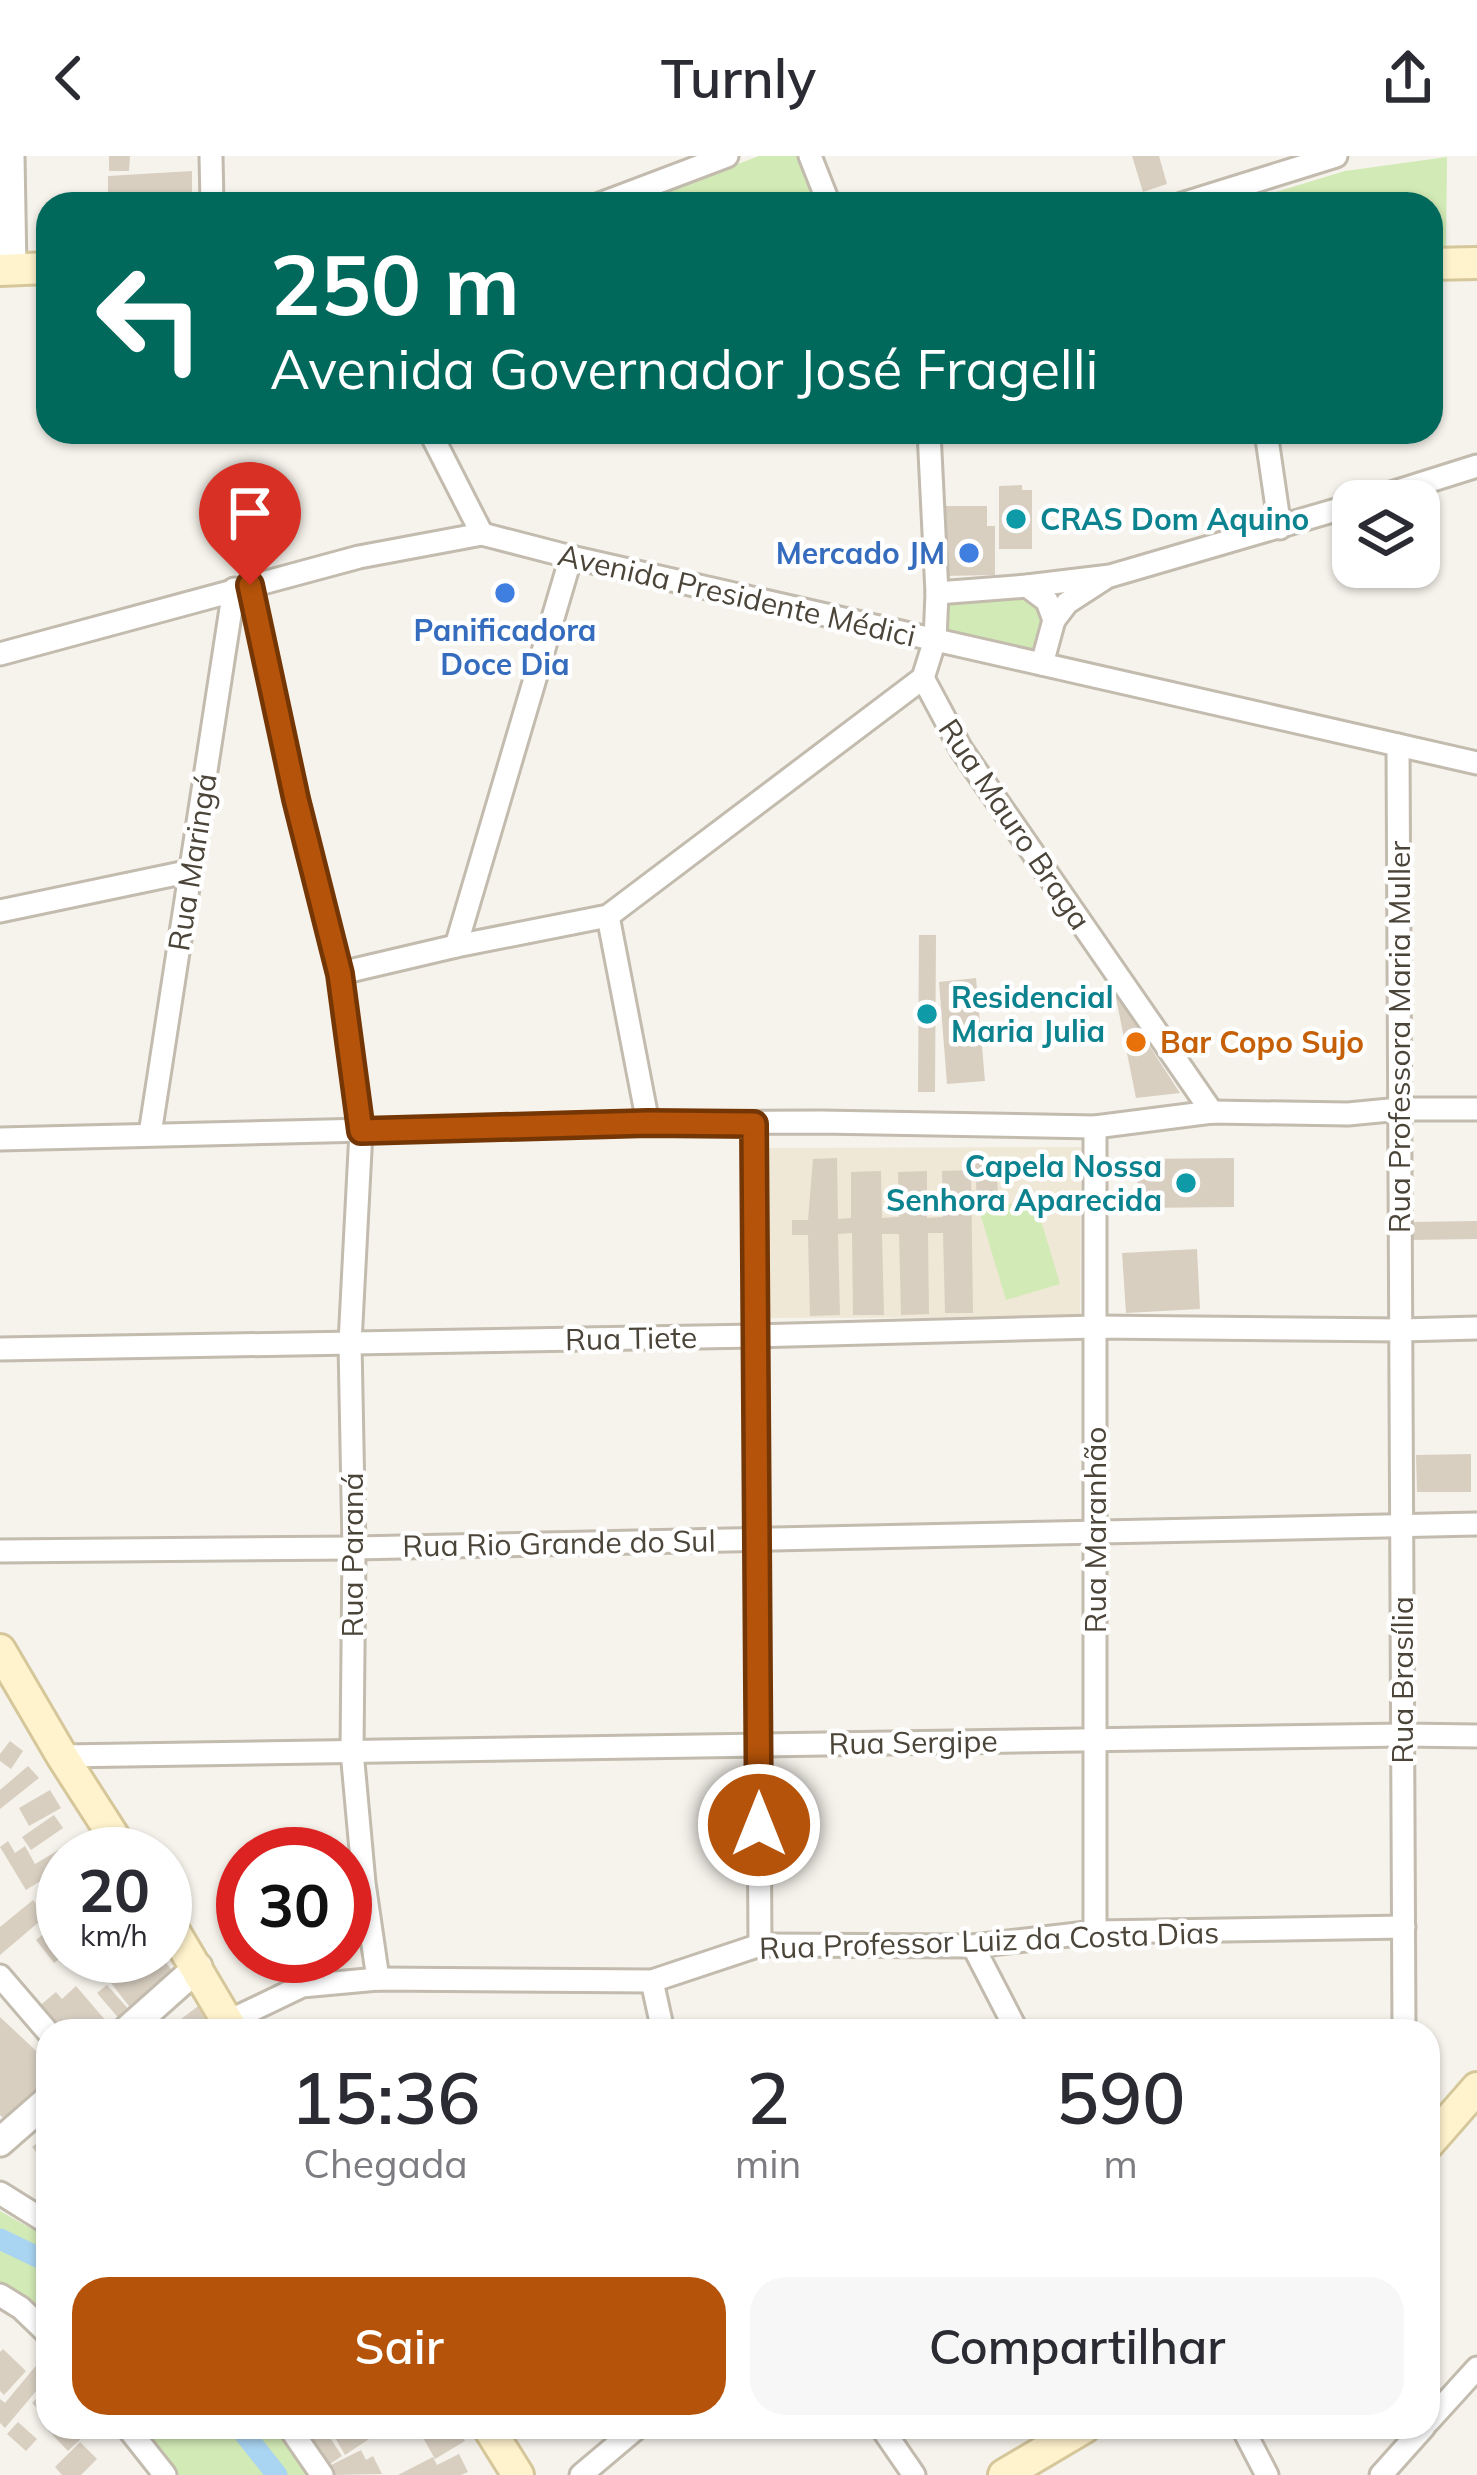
<!DOCTYPE html>
<html lang="pt">
<head>
<meta charset="utf-8">
<style>
	:root { --surface:#fff; --page:#f7f7f7; --text:#2b2b33; --muted:#7c7c81; --accent:#b45309 }
	body { margin:0; font-family:Mulish,sans-serif; background:var(--page); color:var(--text); height:100vh; display:flex; flex-direction:column; font-size:45px; white-space:nowrap }
	* { box-sizing:border-box; margin:0 }
	p { font-size:39px; color:var(--muted) }
	.icon { flex:none; width:66px; height:66px; fill:none; stroke:currentColor; stroke-width:2; stroke-linecap:round; stroke-linejoin:round }
	.map { position:relative; flex:1; overflow:hidden }
	.side { position:absolute; left:36px; top:1863px; width:1404px; height:420px; display:flex; flex-direction:column; background:var(--surface); border-radius:36px; box-shadow:0 3px 9px #0004 }
	.side>* { flex:none }
	.banner { position:absolute; left:36px; top:36px; width:1407px; height:252px; border-radius:36px; box-shadow:0 3px 9px #0004; background:#00695c; color:#fff; overflow:hidden }
	.controls { position:absolute; left:1332px; top:324px; display:grid; gap:24px }
	.controls a { display:grid; place-items:center; width:108px; height:108px; border-radius:24px; background:var(--surface); box-shadow:0 3px 9px #0004; font-size:60px }
	.speed { position:absolute; left:36px; top:1671px; display:flex; gap:24px; font-size:60px; font-weight:700; text-align:center }
	.speed>* { display:grid; place-content:center; width:156px; height:156px; border-radius:50%; background:var(--surface); box-shadow:0 3px 9px #0004; line-height:1 }
	.speed small { font-size:30px; font-weight:400 }
	.speed .limit { border:18px solid #d22; background:#fff; color:#111 }
	.pin { position:absolute; display:grid; place-items:center; width:102px; height:102px; color:#fff; margin:-123px -51px; border-radius:50% 50% 50% 0; rotate:-45deg; box-shadow:0 0 12px #0007 }
	.pin .icon { rotate:45deg }
	.me { position:absolute; width:132px; margin:-66px; rotate:0deg; stroke-linejoin:round; filter:drop-shadow(0 0 9px #0008) }
	.turn { display:flex; align-items:center; gap:42px; height:252px; padding:0 36px; font-size:54px }
	.turn .icon { width:156px; height:156px; stroke-width:2.5 }
	.turn b { display:block; font-size:84px; line-height:102px }
	.eta { display:flex; justify-content:space-evenly; align-items:center; height:204px; text-align:center }
	.eta b { font-size:72px; font-weight:600; line-height:84px }
	.button { display:flex; gap:24px; margin-top:auto; padding:24px 36px }
	.button a { flex:1; height:138px; border-radius:36px; background:var(--accent); color:#fff; font-size:48px; font-weight:600; line-height:138px; text-align:center }
	.button a+a { background:var(--page); color:var(--text) }
	header { display:flex; justify-content:space-between; align-items:center; height:156px; padding:0 36px; background:var(--surface); font-size:54px; font-weight:600 }
	.map>svg:first-child { display:block }
</style>
</head>
<body>
<header><svg class="icon" aria-label="back" viewBox="0 0 24 24"><path d="M15 5l-7 7 7 7"/></svg>Turnly<svg class="icon" aria-label="share" viewBox="0 0 24 24"><path d="M12 15V3M7 8l5-5 5 5M5 13v7h14v-7"/></svg></header>
<div class="map">
<svg width="1477" height="2319" viewBox="0 0 1477 2319">
	<rect width="100%" height="100%" fill="#f6f3ec"/>
	<polygon fill="#efe8d6" points="1081,991 1080,1161 767,1162 767,992"/>
	<g fill="#d2eab5">
		<polygon points="759,0 803,0 820,48 632,48"/>
		<polygon points="1447,1 1446,97 1431,98 1431,48 1236,48 1345,15"/>
		<polygon points="1084,430 1042,457 1035,499 948,477 939,469 942,449 951,443"/>
		<polygon points="1034,1041 1060,1128 1006,1144 980,1057"/>
		<polygon points="0,2055 48,2082 48,2164 27,2142 0,2126"/>
		<polygon points="139,2271 274,2271 309,2319 177,2319"/>
	</g>
	<g fill="none" stroke-linecap="round" stroke-linejoin="round">
		<g stroke="#a9d4f2" stroke-width="21">
			<polyline points="0,2083 48,2106"/>
			<polyline points="239,2271 277,2319"/>
		</g>
	</g>
	<g fill="#d8cfc1">
		<polygon points="109,0 130,0 129,15 109,15"/>
		<polygon points="1132,0 1159,0 1167,28 1143,36"/>
		<polygon points="192,15 192,48 108,48 108,20"/>
		<polygon points="1022,329 1022,334 1032,334 1032,393 999,393 999,330"/>
		<polygon points="939,350 987,350 987,370 995,370 995,419 944,420"/>
		<polygon points="919,779 936,779 935,936 918,936"/>
		<polygon points="976,822 985,925 947,928 939,826"/>
		<polygon points="1115,837 1180,937 1136,942"/>
		<polygon points="837,1002 838,1063 851,1062 851,1016 881,1015 882,1062 899,1061 898,1016 927,1015 927,1062 943,1061 942,1015 971,1014 973,1157 945,1157 943,1077 928,1077 929,1158 901,1159 899,1078 882,1078 884,1159 853,1159 852,1077 838,1078 840,1159 810,1160 808,1079 792,1079 792,1064 808,1064 813,1003"/>
		<polygon points="997,1002 998,1049 977,1050 975,1003"/>
		<polygon points="1234,1002 1234,1051 1138,1052 1137,1003"/>
		<polygon points="1477,1065 1477,1083 1410,1084 1410,1066"/>
		<polygon points="1197,1093 1200,1153 1126,1157 1122,1097"/>
		<polygon points="1471,1298 1471,1336 1417,1336 1416,1299"/>
		<polygon points="10,1585 23,1595 11,1613 0,1605 0,1598"/>
		<polygon points="28,1610 39,1622 0,1653 0,1634"/>
		<polygon points="50,1634 61,1652 29,1670 19,1652"/>
		<polygon points="54,1659 63,1672 31,1694 22,1681"/>
		<polygon points="77,1683 86,1698 63,1698 63,1727 57,1731 50,1719 26,1734 0,1691 8,1685 15,1697 25,1690 35,1708"/>
		<polygon points="49,1729 63,1748 63,1775 36,1740"/>
		<polygon points="33,1744 46,1760 0,1799 0,1771"/>
		<polygon points="55,1769 63,1779 63,1800 54,1807 36,1784"/>
		<polygon points="107,1800 137,1800 112,1822 99,1807"/>
		<polygon points="146,1800 161,1800 176,1820 132,1854 111,1827"/>
		<polygon points="107,1829 131,1856 121,1865 97,1837"/>
		<polygon points="76,1830 112,1872 109,1875 57,1875 37,1852 56,1836 62,1843"/>
		<polygon points="201,1848 221,1875 165,1875"/>
		<polygon points="0,1861 48,1906 48,1925 9,1968 0,1959"/>
		<polygon points="48,1978 48,2011 32,1991"/>
		<polygon points="3,2193 26,2215 4,2239 0,2235 0,2196"/>
		<polygon points="39,2206 48,2214 48,2221 5,2272 0,2267 0,2243 5,2247"/>
		<polygon points="48,2231 48,2264 32,2247"/>
		<polygon points="18,2266 37,2283 26,2295 7,2278"/>
		<polygon points="52,2271 85,2271 89,2275 68,2295 48,2274"/>
		<polygon points="323,2271 342,2300 321,2314 303,2285"/>
		<polygon points="334,2271 387,2271 345,2299 330,2273"/>
		<polygon points="417,2271 457,2271 465,2285 435,2303"/>
		<polygon points="80,2286 97,2303 81,2319 62,2319 55,2311"/>
		<polygon points="361,2294 366,2304 373,2300 382,2318 331,2319 327,2311"/>
		<polygon points="459,2298 468,2316 461,2319 398,2319 433,2301 437,2309"/>
	</g>
	<g fill="none" stroke-linecap="round" stroke-linejoin="round">
		<defs>
			<g id="minor">
				<polyline points="211,0 212,48"/>
				<polyline points="810,0 829,48"/>
				<polyline points="600,48 727,0"/>
				<polyline points="1182,48 1336,0"/>
				<polyline points="430,276 482,378"/>
				<polyline points="929,276 937,437 935,484 923,522 961,593 1212,956"/>
				<polyline points="1266,276 1280,372"/>
				<polyline points="1366,345 1477,310"/>
				<polyline points="250,429 295,643 341,817 361,975 350,1187 354,1392 352,1595 364,1727 378,1823"/>
				<polyline points="1027,430 1047,445 1054,464 1067,447 1104,423"/>
				<polyline points="937,437 1027,430 1110,420 1353,349"/>
				<polyline points="0,498 359,401 482,378 571,401 1477,607"/>
				<polyline points="1042,508 1054,464"/>
				<polyline points="1398,589 1404,1875"/>
				<polyline points="0,755 191,715"/>
				<polyline points="608,760 648,967"/>
				<polyline points="456,790 571,401"/>
				<polyline points="341,817 456,790 608,760 923,522"/>
				<polyline points="755,969 760,1789"/>
				<polyline points="150,978 234,433"/>
				<polyline points="0,983 648,967 821,966 1095,971 1212,956 1348,958 1400,953 1477,953"/>
				<polyline points="0,1193 756,1180 1095,1171 1401,1174 1477,1172"/>
				<polyline points="0,1395 354,1392 1477,1368"/>
				<polyline points="62,1600 1403,1579 1477,1580"/>
				<polyline points="1095,1776 1095,971"/>
				<polyline points="973,1790 1017,1875"/>
				<polyline points="0,1820 48,1876"/>
				<polyline points="652,1825 663,1875"/>
				<polyline points="227,1866 302,1830 378,1823 652,1825 760,1789 973,1790 1095,1776 1404,1771"/>
				<polyline points="0,2037 48,2067"/>
				<polyline points="0,2139 21,2152 48,2178"/>
				<polyline points="1428,2266 1477,2212"/>
				<polyline points="127,2271 165,2319"/>
				<polyline points="289,2271 322,2319"/>
				<polyline points="881,2271 914,2319"/>
				<polyline points="1242,2271 1267,2319"/>
				<polyline points="581,2319 638,2271"/>
				<polyline points="1381,2319 1424,2271"/>
			</g>
			<g id="tertiary">
				<polyline points="10,0 12,113"/>
				<polyline points="126,1875 198,1811"/>
				<polyline points="0,1986 48,1944"/>
			</g>
			<g id="secondary">
				<polyline points="1431,108 1477,107"/>
				<polyline points="0,114 48,112"/>
				<polyline points="0,1494 62,1600 125,1698"/>
				<polyline points="165,1760 233,1875"/>
				<polyline points="1428,1988 1477,1932"/>
				<polyline points="488,2271 518,2319"/>
				<polyline points="1004,2319 1085,2271"/>
			</g>
		</defs>
		<use href="#minor" stroke="#c2bbae" stroke-width="27"/>
		<use href="#tertiary" stroke="#c2bbae" stroke-width="33"/>
		<use href="#secondary" stroke="#d6c79b" stroke-width="36"/>
		<use href="#minor" stroke="#fff" stroke-width="21"/>
		<use href="#tertiary" stroke="#fff" stroke-width="27"/>
		<use href="#secondary" stroke="#fff3cd" stroke-width="30"/>
	</g>
	<g fill="none" stroke-linecap="round" stroke-linejoin="round">
		<defs>
			<polyline id="route" points="250,429 296,643 340,818 361,975 648,967 754,968 759,1669"/>
		</defs>
		<use href="#route" stroke="#753606" stroke-width="30"/>
		<use href="#route" stroke="#b45309" stroke-width="21"/>
	</g>
	<g fill="#0f9aa8" stroke="#fff" stroke-width="4.5">
		<circle cx="1016" cy="363" r="12"/>
		<circle cx="927" cy="858" r="12"/>
		<circle cx="1186" cy="1027" r="12"/>
	</g>
	<g fill="#3f7fe0" stroke="#fff" stroke-width="4.5">
		<circle cx="969" cy="397" r="12"/>
		<circle cx="505" cy="437" r="12"/>
	</g>
	<circle fill="#e8710a" stroke="#fff" stroke-width="4.5" cx="1136" cy="886" r="12"/>
	<g text-anchor="middle" dominant-baseline="central" stroke-width="9" stroke-linejoin="round" paint-order="stroke">
		<g font-size="30" font-weight="bold" fill="#0d838f" stroke="#fff" text-anchor="start">
			<text x="1040" y="363">CRAS Dom Aquino</text>
			<text x="951" y="841">Residencial<tspan x="951" dy="34">Maria Julia</tspan></text>
			<text x="1162" y="1010" text-anchor="end">Capela Nossa<tspan x="1162" dy="34">Senhora Aparecida</tspan></text>
		</g>
		<g font-size="30" font-weight="bold" fill="#366cbe" stroke="#fff" text-anchor="end">
			<text x="945" y="397">Mercado JM</text>
			<text x="505" y="474" text-anchor="middle">Panificadora<tspan x="505" dy="34">Doce Dia</tspan></text>
		</g>
		<g font-size="30" fill="#4b4439" stroke="#fff">
			<text transform="translate(737 439) rotate(13)">Avenida Presidente Médici</text>
			<text transform="translate(1015 668) rotate(56)">Rua Mauro Braga</text>
			<text transform="translate(192 706) rotate(-81)">Rua Maringá</text>
			<text transform="translate(1399 881) rotate(-90)">Rua Professora Maria Muller</text>
			<text transform="translate(631 1182) rotate(-1)">Rua Tiete</text>
			<text transform="translate(1095 1374) rotate(-90)">Rua Maranhão</text>
			<text transform="translate(559 1387) rotate(-1)">Rua Rio Grande do Sul</text>
			<text transform="translate(352 1399) rotate(-90)">Rua Paraná</text>
			<text transform="translate(1402 1524) rotate(-90)">Rua Brasília</text>
			<text transform="translate(913 1586) rotate(-1)">Rua Sergipe</text>
			<text transform="translate(989 1784) rotate(-2)">Rua Professor Luiz da Costa Dias</text>
		</g>
		<g font-size="30" font-weight="bold" fill="#c56008" stroke="#fff" text-anchor="start">
			<text x="1160" y="886">Bar Copo Sujo</text>
		</g>
	</g>
</svg>
<div class="controls">
<a><svg class="icon" aria-label="layers" viewBox="0 0 24 24"><path d="M12 4l9 5-9 5-9-5zM3 14l9 5 9-5"/></svg></a>
</div>
<div class="speed"><div>20<small>km/h</small></div><div class="limit">30</div></div>
<div class="pin" style="left:250px;top:429px;background:#d93025"><svg class="icon" aria-label="arrive" viewBox="0 0 24 24"><path d="M6 21V4h12l-3 4 3 4H6"/></svg></div>
<svg class="me" style="left:759px;top:1669px" viewBox="-20 -20 40 40"><circle r="17" fill="#b45309" stroke="#fff" stroke-width="3"/><path d="M0-11L8 9 0 5-8 9z" fill="#fff"/></svg>
<div class="banner">
<div class="turn"><svg class="icon" aria-label="left" viewBox="0 0 24 24"><path d="M17 20v-9H6M10 6l-5 5 5 5"/></svg><div><b>250 m</b>Avenida Governador José Fragelli</div></div>
</div>
<section class="side">
<div class="eta">
<div><b>15:36</b><p>Chegada</p></div>
<div><b>2</b><p>min</p></div>
<div><b>590</b><p>m</p></div>
</div>
<div class="button"><a>Sair</a><a>Compartilhar</a></div>
</section>
</div>
</body>
</html>
